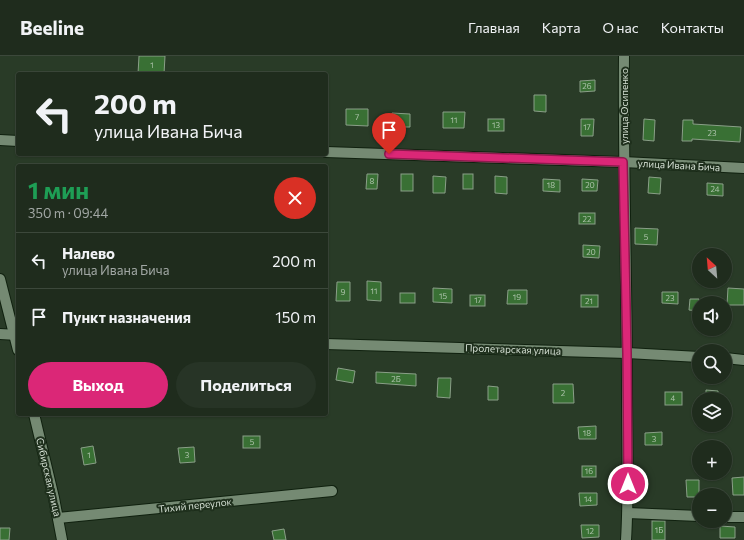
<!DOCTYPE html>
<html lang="ru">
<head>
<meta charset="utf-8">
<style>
	:root { --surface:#1f2c1d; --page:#273426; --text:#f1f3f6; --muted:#a1a7a4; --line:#3c483b; --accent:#db2777 }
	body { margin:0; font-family:Commissioner,sans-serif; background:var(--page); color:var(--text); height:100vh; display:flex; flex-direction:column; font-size:15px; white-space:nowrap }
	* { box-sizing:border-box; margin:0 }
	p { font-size:13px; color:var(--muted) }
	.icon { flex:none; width:22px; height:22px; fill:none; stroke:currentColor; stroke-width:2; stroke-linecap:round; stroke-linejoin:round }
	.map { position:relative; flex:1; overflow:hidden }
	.details { position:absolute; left:16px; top:108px; width:312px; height:252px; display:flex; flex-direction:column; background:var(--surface); border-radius:4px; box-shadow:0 1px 3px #0004,0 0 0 1px var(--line) }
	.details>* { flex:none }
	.banner { position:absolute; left:16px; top:16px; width:312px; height:84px; border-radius:4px; box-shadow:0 1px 3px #0004,0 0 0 1px var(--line); background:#1f2c1d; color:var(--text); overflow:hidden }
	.needle { width:26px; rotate:334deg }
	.controls { position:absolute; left:692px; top:192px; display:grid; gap:8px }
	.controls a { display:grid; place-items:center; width:40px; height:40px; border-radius:50%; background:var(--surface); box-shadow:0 1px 3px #0004,0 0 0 1px var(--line); font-size:20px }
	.pin { position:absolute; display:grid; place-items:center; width:34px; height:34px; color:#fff; margin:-41px -17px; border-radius:50% 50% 50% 0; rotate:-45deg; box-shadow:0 0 4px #0007 }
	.pin .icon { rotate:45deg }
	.me { position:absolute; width:44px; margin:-22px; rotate:0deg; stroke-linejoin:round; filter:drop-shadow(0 0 3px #0008) }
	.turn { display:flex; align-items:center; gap:14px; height:84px; padding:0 12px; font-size:18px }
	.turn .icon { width:52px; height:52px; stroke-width:2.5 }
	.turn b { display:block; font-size:28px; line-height:34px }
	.round { display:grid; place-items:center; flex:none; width:42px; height:42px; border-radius:21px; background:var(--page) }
	.head { display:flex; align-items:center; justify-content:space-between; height:68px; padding:0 12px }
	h1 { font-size:24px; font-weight:700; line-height:30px; color:#1e9e55 }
	.button { display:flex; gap:8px; margin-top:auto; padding:8px 12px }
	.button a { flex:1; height:46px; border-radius:24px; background:var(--accent); color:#fff; font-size:16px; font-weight:700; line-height:46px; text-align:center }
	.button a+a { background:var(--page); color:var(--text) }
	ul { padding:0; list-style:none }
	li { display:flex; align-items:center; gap:12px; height:56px; padding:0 12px; border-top:1px solid var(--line) }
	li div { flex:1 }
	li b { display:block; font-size:15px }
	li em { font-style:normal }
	header { display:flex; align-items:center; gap:24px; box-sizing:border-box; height:56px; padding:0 20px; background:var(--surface); border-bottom:1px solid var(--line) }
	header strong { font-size:19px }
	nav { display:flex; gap:22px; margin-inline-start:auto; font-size:14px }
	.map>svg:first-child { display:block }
</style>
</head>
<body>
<header>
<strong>Beeline</strong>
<nav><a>Главная</a><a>Карта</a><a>О нас</a><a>Контакты</a></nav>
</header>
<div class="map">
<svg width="744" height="484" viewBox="0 0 744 484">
	<rect width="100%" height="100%" fill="#293b27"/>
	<g fill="#397034" stroke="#8a9f88">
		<polygon points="139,0 165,0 164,18 138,18"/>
		<polygon points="595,24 595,35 580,36 580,25"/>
		<polygon points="534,39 546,39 546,56 534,55"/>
		<polygon points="346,53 368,53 368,70 346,69"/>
		<polygon points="443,56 465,56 464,72 443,72"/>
		<polygon points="392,57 410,58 410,71 391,71"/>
		<rect x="488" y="63" width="16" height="12"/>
		<polygon points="581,63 594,63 593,80 581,80"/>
		<polygon points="644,63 655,64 654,85 643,84"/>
		<polygon points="683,64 693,64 693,68 741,71 740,86 692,83 692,85 682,85"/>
		<polygon points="367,118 378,118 377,133 366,133"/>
		<rect x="401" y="118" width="12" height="17"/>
		<rect x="463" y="118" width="10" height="15"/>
		<polygon points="433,120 446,121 445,137 433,137"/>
		<polygon points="495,120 507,121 507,138 495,137"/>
		<polygon points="649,121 661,122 660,138 648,137"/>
		<polygon points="543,123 560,124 560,136 543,135"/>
		<polygon points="582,123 598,124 597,135 582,135"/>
		<polygon points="707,127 723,128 723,140 707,139"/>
		<rect x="579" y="157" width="16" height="11"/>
		<polygon points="635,172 658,173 657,189 635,188"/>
		<polygon points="583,189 600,190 599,202 583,201"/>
		<polygon points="367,225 381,226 381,245 367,244"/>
		<polygon points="337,226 350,226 350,245 336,245"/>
		<polygon points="433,232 452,233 452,247 433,246"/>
		<polygon points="728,232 744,233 744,249 727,249"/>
		<polygon points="508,234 527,234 527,248 507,248"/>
		<polygon points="662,236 678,236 678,248 662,247"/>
		<rect x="400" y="237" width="15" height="10"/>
		<rect x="470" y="239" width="15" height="11"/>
		<rect x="581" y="239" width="17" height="12"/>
		<polygon points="690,243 699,243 699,255 689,254"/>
		<polygon points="338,312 355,315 353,327 336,324"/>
		<polygon points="376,316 416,318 416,330 376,327"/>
		<polygon points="438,322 451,322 450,342 437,341"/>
		<polygon points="553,328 573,328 574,347 553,347"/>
		<polygon points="488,330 498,331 498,344 488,344"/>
		<polygon points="706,334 718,335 718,343 706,343"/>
		<rect x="665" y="336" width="17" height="13"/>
		<polygon points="596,370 596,383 579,383 578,371"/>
		<polygon points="662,376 662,389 645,389 645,377"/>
		<rect x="243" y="380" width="17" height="12"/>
		<polygon points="93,390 96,407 84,409 81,392"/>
		<polygon points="194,391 195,406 180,407 178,392"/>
		<rect x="582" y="410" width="14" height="11"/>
		<polygon points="744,421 744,439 733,439 732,422"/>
		<polygon points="686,424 699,424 699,441 687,441"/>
		<polygon points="579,437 597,437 597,449 580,450"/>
		<rect x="652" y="465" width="13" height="19"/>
		<polygon points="581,469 599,469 599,481 582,482"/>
		<polygon points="720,470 735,471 735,482 720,482"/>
		<polygon points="0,472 10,472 9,484 0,484"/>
		<polygon points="284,473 286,484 274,484 272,475"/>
	</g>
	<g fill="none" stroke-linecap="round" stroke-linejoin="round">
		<defs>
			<g id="street">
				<path d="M624 0C623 113 627 226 627 339 627 387 629 436 626 484"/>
				<polyline points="0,84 18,85"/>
				<polyline points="326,96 623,106 744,112"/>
				<polyline points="0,223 18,294"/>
				<polyline points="0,278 18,279"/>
				<polyline points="326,288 627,297 699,301"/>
				<polyline points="725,302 744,304"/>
				<polyline points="34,358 54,442 62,484"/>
				<polyline points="628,457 699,460"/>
				<polyline points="725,461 744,461"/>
				<polyline points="58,462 332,435"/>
			</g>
		</defs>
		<use href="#street" stroke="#10210f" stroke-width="12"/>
		<use href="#street" stroke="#758a73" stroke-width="10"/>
	</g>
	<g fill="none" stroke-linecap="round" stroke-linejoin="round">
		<defs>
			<polyline id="route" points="389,98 623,106 627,297 628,428"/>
		</defs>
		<use href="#route" stroke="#8e194d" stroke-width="10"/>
		<use href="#route" stroke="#db2777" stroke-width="7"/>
	</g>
	<g text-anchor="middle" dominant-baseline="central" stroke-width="4" stroke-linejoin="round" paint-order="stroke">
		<g font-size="8" fill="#adc3ab">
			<text x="152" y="9">1</text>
			<text x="587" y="30">26</text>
			<text x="357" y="61">7</text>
			<text x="454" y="64">11</text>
			<text x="496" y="69">13</text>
			<text x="587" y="71">17</text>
			<text x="712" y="77">23</text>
			<text x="372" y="125">8</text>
			<text x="551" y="129">18</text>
			<text x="590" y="129">20</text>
			<text x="715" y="133">24</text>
			<text x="587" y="163">22</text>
			<text x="646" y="181">5</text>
			<text x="591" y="196">20</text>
			<text x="374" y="235">11</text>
			<text x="343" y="236">9</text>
			<text x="443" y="240">15</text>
			<text x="517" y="241">19</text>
			<text x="670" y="242">23</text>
			<text x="478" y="244">17</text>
			<text x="589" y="245">21</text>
			<text x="396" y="323">2Б</text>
			<text x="563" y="337">2</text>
			<text x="673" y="342">4</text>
			<text x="587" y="377">18</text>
			<text x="654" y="383">3</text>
			<text x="252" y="386">5</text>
			<text x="89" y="399">1</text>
			<text x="187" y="399">3</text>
			<text x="589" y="415">16</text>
			<text x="588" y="443">14</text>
			<text x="659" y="474">1Б</text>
			<text x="590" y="475">12</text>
		</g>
		<g font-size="10" fill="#d4dfd3" stroke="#1f301d">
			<text transform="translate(624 50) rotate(-90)">улица Осипенко</text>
			<text transform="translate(679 109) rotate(3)">улица Ивана Бича</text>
			<text transform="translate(513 293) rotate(2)">Пролетарская улица</text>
			<text transform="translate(49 421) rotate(77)">Сибирская улица</text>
			<text transform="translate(195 449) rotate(-6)">Тихий переулок</text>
		</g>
	</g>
</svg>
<div class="controls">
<a><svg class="needle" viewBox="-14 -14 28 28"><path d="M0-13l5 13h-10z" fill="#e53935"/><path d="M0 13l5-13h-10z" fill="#a1a7a4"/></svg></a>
<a><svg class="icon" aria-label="sound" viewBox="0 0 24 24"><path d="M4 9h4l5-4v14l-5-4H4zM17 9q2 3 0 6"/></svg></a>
<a><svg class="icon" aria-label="search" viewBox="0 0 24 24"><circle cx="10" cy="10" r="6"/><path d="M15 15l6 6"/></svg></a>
<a><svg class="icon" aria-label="layers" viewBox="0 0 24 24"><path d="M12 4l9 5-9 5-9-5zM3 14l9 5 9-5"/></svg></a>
<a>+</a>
<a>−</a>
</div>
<div class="pin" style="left:389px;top:98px;background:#d93025"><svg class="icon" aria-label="arrive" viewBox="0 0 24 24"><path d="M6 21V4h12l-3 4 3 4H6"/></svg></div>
<svg class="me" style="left:628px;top:428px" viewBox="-20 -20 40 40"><circle r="17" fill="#db2777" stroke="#fff" stroke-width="3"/><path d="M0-11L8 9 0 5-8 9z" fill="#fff"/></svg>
<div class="banner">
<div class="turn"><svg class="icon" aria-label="left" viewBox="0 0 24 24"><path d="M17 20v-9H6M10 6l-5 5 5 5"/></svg><div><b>200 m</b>улица Ивана Бича</div></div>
</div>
<section class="details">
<div class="head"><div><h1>1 мин</h1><p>350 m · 09:44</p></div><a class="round" style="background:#d93025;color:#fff"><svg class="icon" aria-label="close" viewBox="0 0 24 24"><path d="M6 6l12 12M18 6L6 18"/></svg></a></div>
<ul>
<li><svg class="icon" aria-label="left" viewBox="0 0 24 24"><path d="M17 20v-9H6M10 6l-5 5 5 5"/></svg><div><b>Налево</b><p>улица Ивана Бича</p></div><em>200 m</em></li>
<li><svg class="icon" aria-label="arrive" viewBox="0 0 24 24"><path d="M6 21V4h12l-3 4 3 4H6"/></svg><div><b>Пункт назначения</b></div><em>150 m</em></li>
</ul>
<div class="button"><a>Выход</a><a>Поделиться</a></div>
</section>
</div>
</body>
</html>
